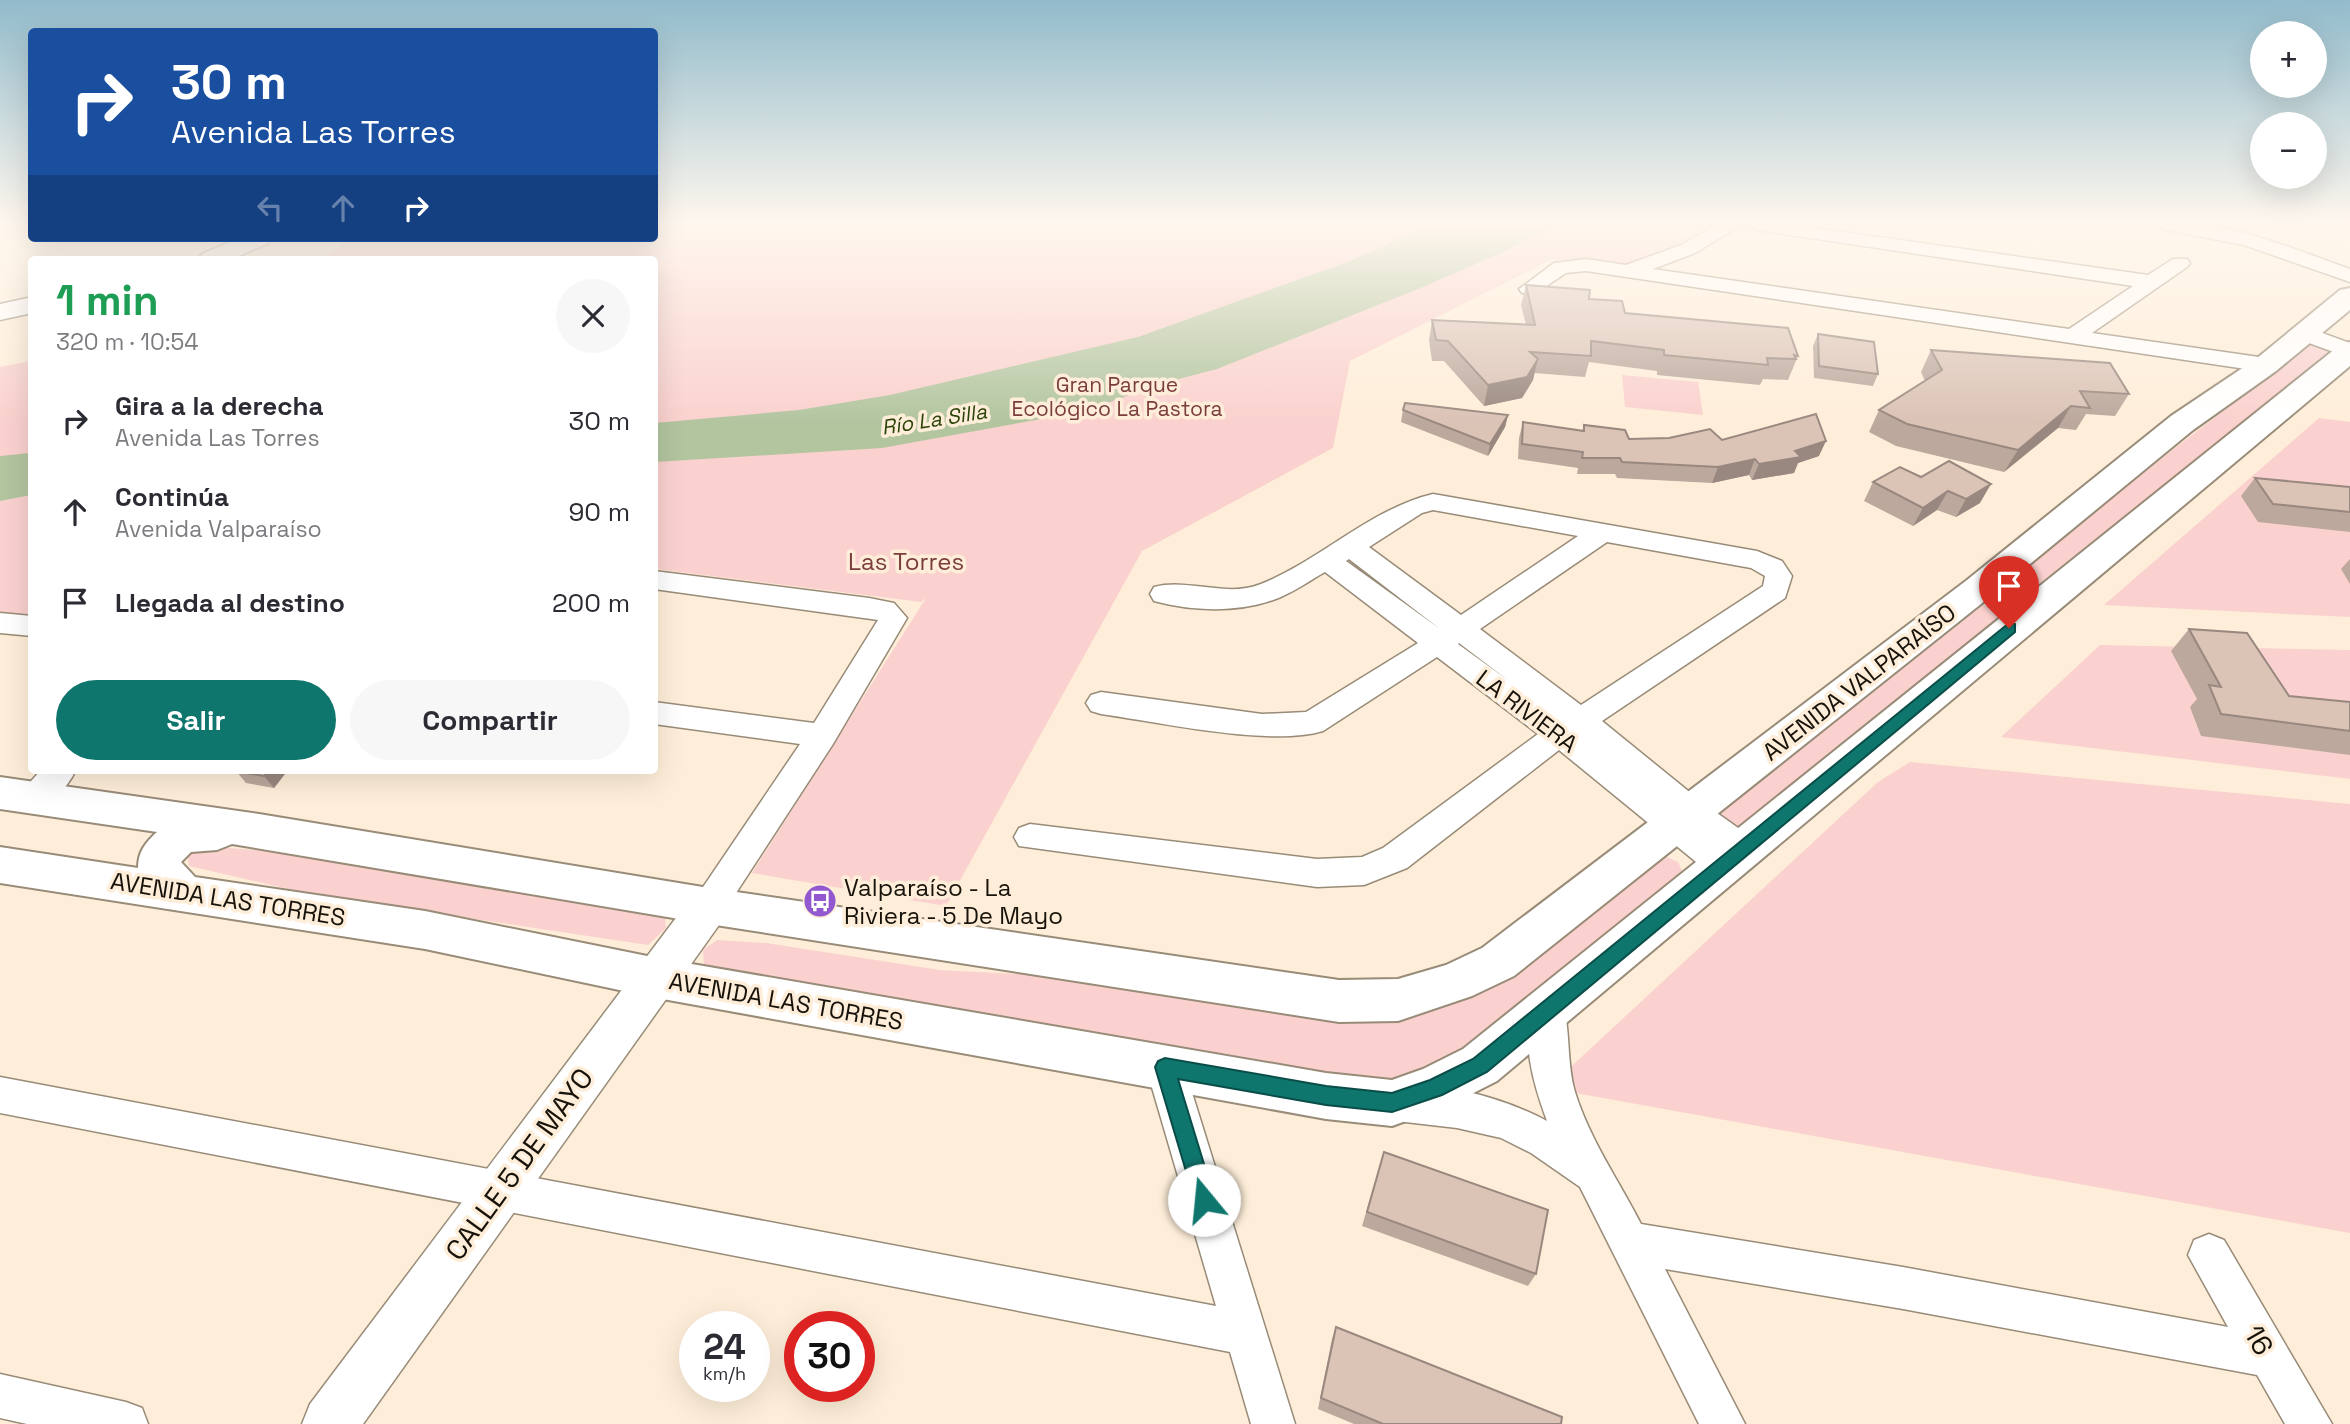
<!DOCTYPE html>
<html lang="es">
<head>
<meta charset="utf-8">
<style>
	:root { --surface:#fff; --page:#f7f7f7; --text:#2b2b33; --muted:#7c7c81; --accent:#0f766e }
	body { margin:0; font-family:"Space Grotesk",sans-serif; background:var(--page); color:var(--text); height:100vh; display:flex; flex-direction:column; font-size:26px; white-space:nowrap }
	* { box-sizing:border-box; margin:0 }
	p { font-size:23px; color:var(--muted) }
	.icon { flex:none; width:38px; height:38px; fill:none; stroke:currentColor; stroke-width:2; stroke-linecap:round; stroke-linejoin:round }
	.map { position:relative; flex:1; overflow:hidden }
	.drawer { position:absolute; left:28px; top:256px; width:630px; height:518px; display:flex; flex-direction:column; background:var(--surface); border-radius:7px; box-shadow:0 7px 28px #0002 }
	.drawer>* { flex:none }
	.guide { position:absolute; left:28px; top:28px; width:630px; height:214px; border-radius:7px; box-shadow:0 7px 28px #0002; background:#1a4fa0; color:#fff; overflow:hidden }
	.buttons { position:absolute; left:2250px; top:21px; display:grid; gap:14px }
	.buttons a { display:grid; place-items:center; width:77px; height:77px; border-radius:50%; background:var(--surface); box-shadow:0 7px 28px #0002; font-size:35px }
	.speed { position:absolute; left:679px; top:1311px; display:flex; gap:14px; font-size:35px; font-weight:700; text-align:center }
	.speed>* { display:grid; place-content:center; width:91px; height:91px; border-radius:50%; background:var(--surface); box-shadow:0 7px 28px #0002; line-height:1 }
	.speed small { font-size:18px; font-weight:400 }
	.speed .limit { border:10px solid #d22; background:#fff; color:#111 }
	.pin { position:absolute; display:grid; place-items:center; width:60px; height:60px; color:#fff; margin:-72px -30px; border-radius:50% 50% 50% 0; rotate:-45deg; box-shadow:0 0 7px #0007 }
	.pin .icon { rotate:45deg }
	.me { position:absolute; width:77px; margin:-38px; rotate:343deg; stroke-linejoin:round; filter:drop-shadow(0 0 5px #0008) }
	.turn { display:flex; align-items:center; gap:24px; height:147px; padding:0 28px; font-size:32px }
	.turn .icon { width:91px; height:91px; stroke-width:2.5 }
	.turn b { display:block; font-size:49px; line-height:60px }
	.lanes { display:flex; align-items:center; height:66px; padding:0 28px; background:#0003; justify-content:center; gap:35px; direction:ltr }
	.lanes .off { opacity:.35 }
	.round { display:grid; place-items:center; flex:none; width:74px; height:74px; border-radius:37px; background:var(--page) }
	.head { display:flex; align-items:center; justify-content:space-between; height:119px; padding:0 28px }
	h1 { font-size:42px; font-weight:800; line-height:52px; color:#1e9e55 }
	.button { display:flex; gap:14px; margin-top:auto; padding:14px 28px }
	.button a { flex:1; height:80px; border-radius:42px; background:var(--accent); color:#fff; font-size:28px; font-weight:800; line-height:80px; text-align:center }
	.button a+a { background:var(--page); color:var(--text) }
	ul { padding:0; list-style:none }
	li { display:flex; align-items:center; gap:21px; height:91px; padding:0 28px }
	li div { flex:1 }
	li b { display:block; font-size:26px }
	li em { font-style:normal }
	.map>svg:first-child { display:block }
</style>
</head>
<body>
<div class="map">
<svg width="2350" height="1424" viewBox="0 0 2350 1424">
	<rect width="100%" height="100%" fill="#feeed9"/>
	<g fill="#fad1ce">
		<polygon points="655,224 1715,224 1680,244 1631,265 1552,259 1350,361 1333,448 1142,551 946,906 752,873 926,598 921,602 655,569 654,259 324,259 351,238 654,238"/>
		<polygon points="2311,343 2325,345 2338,354 2034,602 2000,595 1994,588"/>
		<polygon points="31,361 31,618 0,616 0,367"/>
		<polygon points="1622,375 1698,382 1703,415 1625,407"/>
		<polygon points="2319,418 2350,422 2350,617 2104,605"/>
		<polygon points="1974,604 1988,606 1998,614 1999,624 1736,837 1707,813"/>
		<polygon points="2100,645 2350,650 2350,779 2001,737"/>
		<polygon points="1910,762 2350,804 2350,1233 1548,1088 1878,782"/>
		<polygon points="207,846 288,853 665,916 666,928 648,945 429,912 367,907 189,866 188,857 196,849"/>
		<polygon points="1658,853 1678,862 1685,877 1497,1031 1418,1078 1363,1084 735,976 704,966 703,950 717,940 766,943 940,970 1078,977 1400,1009"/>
	</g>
	<g fill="#b2c59f">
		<polygon points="1432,224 1554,224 1508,250 1418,289 1217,369 1163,383 1085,411 882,448 655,462 655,423 799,410 890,395 1138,337 1350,261"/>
		<polygon points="31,453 31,495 0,501 0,456"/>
	</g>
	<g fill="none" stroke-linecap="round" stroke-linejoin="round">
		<defs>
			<g id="minor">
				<polygon points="1719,224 1743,224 1695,253 1653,269 2069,329 2133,286 1756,230 1746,224 1787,224 2148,275 2173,259 2187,259 2190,263 2187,267 2092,333 2266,358 2277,365 2266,372 1586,271 1566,273 1536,293 1522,293 1519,289 1554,263 1586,259 1626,265 1681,245"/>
				<path d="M2156 224C2223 218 2288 247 2350 269V282L2244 245 2166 230Z"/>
				<polygon points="2306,327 2350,343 2350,358 2298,339 2295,334"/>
				<path d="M1433 494 1757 551 1782 561 1792 576 1785 598 1602 721 1703 803 1755 840 1759 849 1755 858 1738 861 1740 865 1736 875 1724 879 1712 875 1559 750 1407 868 1364 885 1317 887 1019 846 1014 837 1019 828 1030 824 1317 859 1362 857 1383 848 1538 734 1437 657 1323 731C1270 747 1158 722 1101 714L1091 711 1086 703 1091 695 1101 692 1262 714 1306 712 1418 643 1325 572C1309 581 1291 594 1273 600 1236 613 1191 611 1154 601L1150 594 1154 587C1189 578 1226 598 1261 584 1321 560 1370 509 1433 494ZM1433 510 1578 536 1461 615 1369 547 1422 513ZM1607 542 1751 568 1765 576 1763 586 1581 705 1480 629ZM1349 559 1440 629 1346 561ZM1459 643 1509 681 1458 644Z"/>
				<polygon points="654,571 869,598 894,603 907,618 833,744 721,916 709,920 697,916 692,906 697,896 800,744 654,724 654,702 814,723 878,620 654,589"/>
				<polygon points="0,613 32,616 32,636 0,633"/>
				<path d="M41 770H76C66 790 44 814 21 807L16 798Z"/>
				<path d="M1548 996 1561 1001C1571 1022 1566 1063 1575 1092 1589 1138 1619 1181 1641 1224L1903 1267 2228 1327 2188 1255 2194 1240 2209 1234 2224 1240 2332 1424H2285L2257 1375 1903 1309 1665 1269 1745 1424H1699L1580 1187 1531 1153 1501 1138 1457 1128 1405 1122 1392 1117 1386 1104 1392 1091C1432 1075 1510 1101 1547 1121 1534 1086 1519 1037 1535 1001Z"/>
				<polygon points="1165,1050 1178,1055 1184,1067 1295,1424 1251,1424 1230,1352 0,1113 0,1077 1216,1306 1146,1067 1152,1055"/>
				<polygon points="0,1374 126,1402 142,1408 148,1424 27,1424 0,1418"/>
			</g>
			<g id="tertiary">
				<polygon points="239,238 272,238 269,243 232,259 198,259 202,254"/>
				<polygon points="32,297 32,313 0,320 0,304"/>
				<polygon points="709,888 724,894 730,906 724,918 363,1424 302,1424 310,1404 694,894"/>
			</g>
			<path id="secondary" d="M2350 288V310L2276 371 2193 430 1991 596 1514 976 1472 996 1398 1021 1339 1022 709 924 232 844 217 850 191 852 181 862 195 877 425 911 657 958 1326 1073 1392 1080 1423 1069 1463 1049 2340 345 2350 342V366L1497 1081 1452 1104 1392 1126 1326 1119 657 998 425 949 0 883V847L138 868C138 852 145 843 157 832L0 809V777L259 814 709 888 1339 980 1398 979 1446 965 1482 948 1967 580 2171 416 2256 359 2340 290Z"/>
		</defs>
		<use href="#minor" stroke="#988b77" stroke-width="3"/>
		<use href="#tertiary" stroke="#988b77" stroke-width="3"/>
		<use href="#secondary" stroke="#988b77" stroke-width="4"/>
		<use href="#minor" fill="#fff" fill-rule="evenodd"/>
		<use href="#tertiary" fill="#fff" fill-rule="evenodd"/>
		<use href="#secondary" fill="#fff" fill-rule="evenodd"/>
	</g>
	<g fill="#bca89d">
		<polygon points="1526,285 1589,299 1625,313 1798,356 1788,380 1763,379 1760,385 1657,375 1657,371 1589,362 1585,377 1534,373 1533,380 1522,398 1484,406 1444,361 1432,361 1429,340 1432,320 1526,325 1521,305"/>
		<polygon points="1818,334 1878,374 1873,386 1814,378 1813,346"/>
		<polygon points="1931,350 2129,394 2115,416 2086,414 2076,430 2058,428 2004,472 1896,446 1869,432 1879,410 1925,381 1921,372"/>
		<polygon points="1403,410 1508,415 1505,427 1488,456 1401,422"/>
		<polygon points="1523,422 1582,431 1584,425 1629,439 1722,440 1819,456 1798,463 1794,473 1752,480 1749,475 1712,483 1617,478 1615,474 1577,474 1578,468 1518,459 1519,438"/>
		<polygon points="1900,467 1980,503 1956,517 1937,510 1913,526 1864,501 1873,482"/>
		<polygon points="2255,478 2350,487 2350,532 2258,522 2241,496"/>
		<polygon points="2350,559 2350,584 2341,569"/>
		<polygon points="2189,629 2289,696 2350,702 2350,755 2201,736 2190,707 2197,699 2171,651"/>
		<polygon points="288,770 274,788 246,783 236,771"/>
		<polygon points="1384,1152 1536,1274 1528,1286 1362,1226"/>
		<polygon points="1336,1327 1561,1424 1354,1424 1318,1409 1332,1339"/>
	</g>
	<g fill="#99887f">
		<polygon points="1538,359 1533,380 1522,398 1484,406 1488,385"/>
		<polygon points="2071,406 2058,428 2004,472 2018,450"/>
		<polygon points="1508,415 1505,427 1488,456 1490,444"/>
		<polygon points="1826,441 1819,456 1798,463 1794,473 1752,480 1759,464 1795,451"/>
		<polygon points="1755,459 1749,475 1712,483 1718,467"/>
		<polygon points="1991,484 1980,503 1956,517 1966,499"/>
		<polygon points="1948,491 1937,510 1913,526 1923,508"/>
		<polygon points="268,770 288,770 274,788 264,776"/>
	</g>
	<g fill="#dbc3b6" stroke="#99887f" stroke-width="2">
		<polygon points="1526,285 1590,290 1589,299 1622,301 1625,313 1788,328 1798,356 1794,355 1796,359 1767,358 1768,365 1664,355 1664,350 1591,341 1591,356 1530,352 1538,359 1527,377 1488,385 1448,341 1436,340 1432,320 1535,325"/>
		<polygon points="1818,334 1874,342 1878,374 1819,366"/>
		<polygon points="1931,350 2110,363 2129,394 2080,391 2090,408 2071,406 2018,450 1907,424 1879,410 1942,370"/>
		<polygon points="1405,403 1508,415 1490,444 1403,410"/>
		<polygon points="1816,414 1826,441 1795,451 1801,457 1759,464 1755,459 1718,467 1622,462 1620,458 1582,458 1583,452 1522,444 1523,422 1584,431 1584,425 1625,430 1629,439 1669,438 1710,429 1722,440"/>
		<polygon points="1949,461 1991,484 1966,499 1948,491 1923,508 1873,482 1900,467 1921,477"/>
		<polygon points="2255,478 2350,487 2350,512 2273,504"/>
		<polygon points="2189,629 2247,633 2289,696 2350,702 2350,731 2221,714 2209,685 2221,687"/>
		<polygon points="237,770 268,770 264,776 236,771"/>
		<polygon points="1384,1152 1548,1210 1536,1274 1367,1212"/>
		<polygon points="1336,1327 1562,1417 1561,1424 1383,1424 1321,1398"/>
	</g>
	<linearGradient id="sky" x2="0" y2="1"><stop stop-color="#92bbcb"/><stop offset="0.53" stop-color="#fff7ee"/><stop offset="1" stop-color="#fff7ee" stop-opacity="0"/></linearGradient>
	<rect width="2350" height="423" fill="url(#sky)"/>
	<polygon fill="#0f766e" stroke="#0a4d48" stroke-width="2" points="2009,623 2015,624 2015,632 1487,1072 1442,1095 1392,1112 1326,1105 1178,1079 1215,1200 1212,1208 1204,1211 1197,1208 1155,1067 1158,1061 1165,1058 1326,1086 1392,1093 1430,1080 1473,1059"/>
	<defs>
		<symbol id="bus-disc" viewBox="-11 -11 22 22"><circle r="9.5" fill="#9158d0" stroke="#feeed9"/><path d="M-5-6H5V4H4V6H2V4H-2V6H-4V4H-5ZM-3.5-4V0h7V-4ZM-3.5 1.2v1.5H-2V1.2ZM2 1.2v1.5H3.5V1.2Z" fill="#fff"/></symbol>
	</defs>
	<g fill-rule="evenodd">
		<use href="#bus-disc" x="801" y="882" width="38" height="38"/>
	</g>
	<g text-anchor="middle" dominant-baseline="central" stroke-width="7" stroke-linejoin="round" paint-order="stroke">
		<g font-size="21" fill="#7b3d3b" stroke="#feeed9">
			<text x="1117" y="384">Gran Parque<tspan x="1117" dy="24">Ecológico La Pastora</tspan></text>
		</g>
		<g font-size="21" font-style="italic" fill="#2c4309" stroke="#feeed9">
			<text transform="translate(934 419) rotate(-9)">Río La Silla</text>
		</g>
		<g font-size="24" fill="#7b3d3b" stroke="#feeed9">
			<text x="906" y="561">Las Torres</text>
		</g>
		<g font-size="24" fill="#17120a" stroke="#feeed9">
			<text transform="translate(1859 682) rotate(-38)">AVENIDA VALPARAÍSO</text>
			<text transform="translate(1527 711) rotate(37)">LA RIVIERA</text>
			<text transform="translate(228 899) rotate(9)">AVENIDA LAS TORRES</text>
			<text transform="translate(786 1001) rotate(10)">AVENIDA LAS TORRES</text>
		</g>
		<g font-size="24" fill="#17120a" stroke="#feeed9" text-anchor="start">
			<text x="844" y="887">Valparaíso - La<tspan x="844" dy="28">Riviera - 5 De Mayo</tspan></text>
		</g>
		<g font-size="28" fill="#17120a" stroke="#feeed9">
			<text transform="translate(519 1164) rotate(-54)">CALLE 5 DE MAYO</text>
			<text transform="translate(2259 1340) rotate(60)">16</text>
		</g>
	</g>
</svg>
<div class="buttons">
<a>+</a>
<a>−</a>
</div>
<div class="speed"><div>24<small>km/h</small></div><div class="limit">30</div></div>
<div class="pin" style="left:2009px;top:628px;background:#d93025"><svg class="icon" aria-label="arrive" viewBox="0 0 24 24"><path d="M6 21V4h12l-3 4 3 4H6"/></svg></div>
<svg class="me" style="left:1204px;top:1200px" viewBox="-20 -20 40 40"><circle r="19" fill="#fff"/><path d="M0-13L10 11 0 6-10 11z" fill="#0f766e"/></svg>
<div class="guide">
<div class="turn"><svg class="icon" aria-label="right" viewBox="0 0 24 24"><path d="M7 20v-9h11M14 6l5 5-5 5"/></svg><div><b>30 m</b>Avenida Las Torres</div></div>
<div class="lanes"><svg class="icon off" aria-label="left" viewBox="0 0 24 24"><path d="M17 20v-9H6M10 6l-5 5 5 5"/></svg><svg class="icon off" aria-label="ahead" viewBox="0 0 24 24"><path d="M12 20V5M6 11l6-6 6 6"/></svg><svg class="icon" aria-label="right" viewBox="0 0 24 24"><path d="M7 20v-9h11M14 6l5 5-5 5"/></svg></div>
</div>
<section class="drawer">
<div class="head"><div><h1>1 min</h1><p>320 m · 10:54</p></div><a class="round"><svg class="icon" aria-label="close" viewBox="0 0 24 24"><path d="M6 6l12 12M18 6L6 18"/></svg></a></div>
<ul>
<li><svg class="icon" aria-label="right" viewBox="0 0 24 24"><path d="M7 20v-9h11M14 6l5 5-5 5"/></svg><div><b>Gira a la derecha</b><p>Avenida Las Torres</p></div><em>30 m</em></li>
<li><svg class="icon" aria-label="ahead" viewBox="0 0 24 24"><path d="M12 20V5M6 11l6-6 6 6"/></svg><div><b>Continúa</b><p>Avenida Valparaíso</p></div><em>90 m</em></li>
<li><svg class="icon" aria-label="arrive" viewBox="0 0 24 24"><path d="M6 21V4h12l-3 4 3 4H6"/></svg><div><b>Llegada al destino</b></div><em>200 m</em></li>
</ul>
<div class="button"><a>Salir</a><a>Compartir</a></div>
</section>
</div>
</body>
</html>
